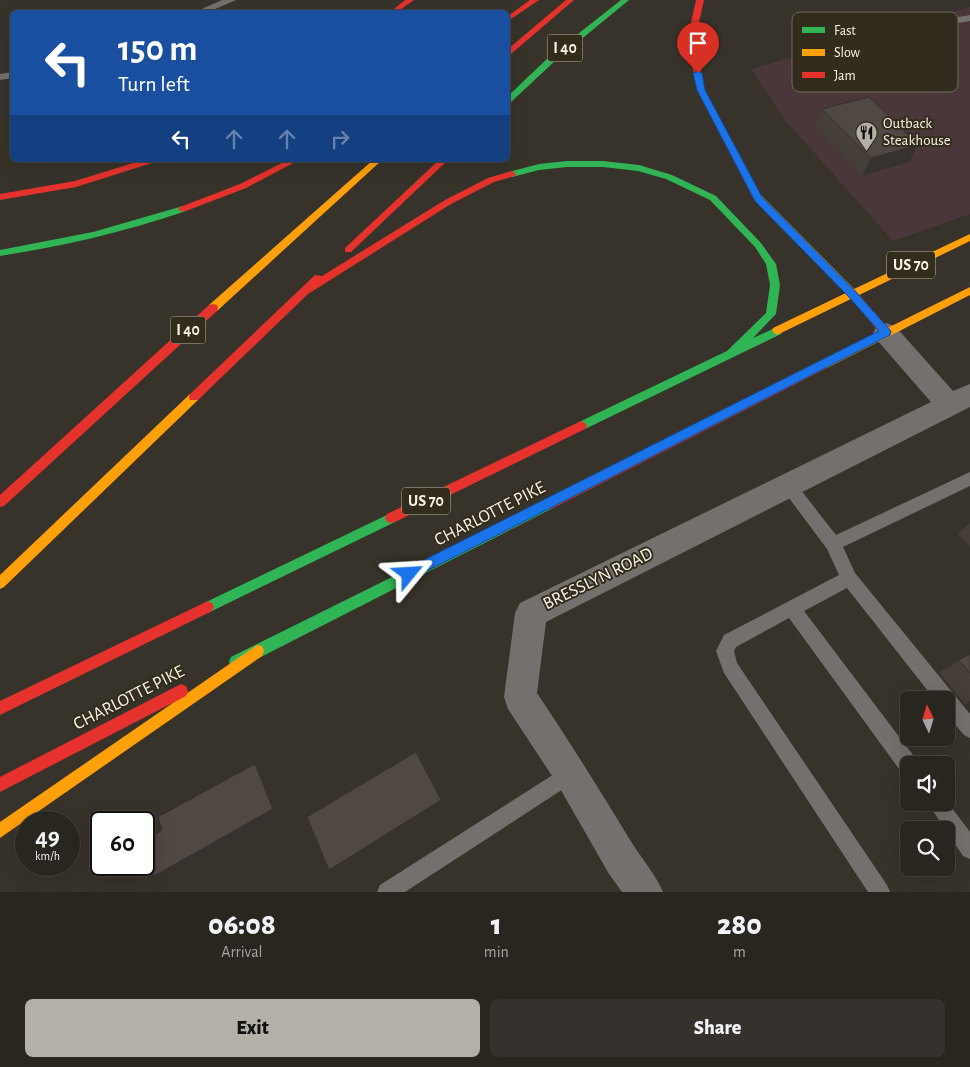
<!DOCTYPE html>
<html lang="en">
<head>
<meta charset="utf-8">
<style>
	:root { --surface:#292620; --page:#35322d; --text:#f1f3f6; --muted:#a5a5a5; --line:#45433e; --accent:#b5b0a7 }
	body { margin:0; font-family:"Alegreya Sans",sans-serif; background:var(--page); color:var(--text); height:100vh; display:flex; flex-direction:column; font-size:19px; white-space:nowrap }
	* { box-sizing:border-box; margin:0 }
	p { font-size:16px; color:var(--muted) }
	.icon { flex:none; width:28px; height:28px; fill:none; stroke:currentColor; stroke-width:2; stroke-linecap:round; stroke-linejoin:round }
	.map { position:relative; height:892px; overflow:hidden }
	.details { display:flex; flex-direction:column; background:var(--surface); flex:1 }
	.details>* { flex:none }
	.hud { position:absolute; left:10px; top:10px; width:500px; height:152px; border-radius:8px; box-shadow:0 5px 20px #0002,0 0 0 1px var(--line); background:#1a4fa0; color:#fff; overflow:hidden }
	.needle { width:32px; rotate:356deg }
	.fabs { position:absolute; left:900px; top:691px; display:grid; gap:10px }
	.fabs a { display:grid; place-items:center; width:55px; height:55px; border-radius:8px; background:var(--surface); box-shadow:0 5px 20px #0002,0 0 0 1px var(--line); font-size:25px }
	.speed { position:absolute; left:15px; top:811px; display:flex; gap:10px; font-size:25px; font-weight:700; text-align:center }
	.speed>* { display:grid; place-content:center; width:65px; height:65px; border-radius:50%; background:var(--surface); box-shadow:0 5px 20px #0002,0 0 0 1px var(--line); line-height:1 }
	.speed small { font-size:12px; font-weight:400 }
	.speed .limit { border:2px solid #111; border-radius:8px; background:#fff; color:#111 }
	.pin { position:absolute; display:grid; place-items:center; width:42px; height:42px; color:#fff; margin:-51px -21px; border-radius:50% 50% 50% 0; rotate:-45deg; box-shadow:0 0 5px #0007 }
	.pin .icon { rotate:45deg }
	.me { position:absolute; width:55px; margin:-28px; rotate:63deg; stroke-linejoin:round; filter:drop-shadow(0 0 4px #0008) }
	.turn { display:flex; align-items:center; gap:18px; height:105px; padding:0 25px; font-size:22px }
	.turn .icon { width:65px; height:65px; stroke-width:2.5 }
	.turn b { display:block; font-size:35px; line-height:42px }
	.lanes { display:flex; align-items:center; height:48px; padding:0 25px; background:#0003; justify-content:center; gap:25px; direction:ltr }
	.lanes .off { opacity:.35 }
	.eta { display:flex; justify-content:space-evenly; align-items:center; height:85px; text-align:center }
	.eta b { font-size:30px; font-weight:800; line-height:35px }
	.action { display:flex; gap:10px; margin-top:auto; padding:10px 25px }
	.action a { flex:1; height:58px; border-radius:8px; background:var(--accent); color:#111; font-size:20px; font-weight:800; line-height:58px; text-align:center }
	.action a+a { background:var(--page); color:var(--text) }
	.map>svg:first-child { display:block }
</style>
</head>
<body>
<div class="map">
<svg width="970" height="892" viewBox="0 0 970 892">
	<rect width="100%" height="100%" fill="#37332a"/>
	<polygon fill="#49373a" points="970,7 970,214 893,241 785,120 751,69"/>
	<g fill="none" stroke-linecap="round" stroke-linejoin="round">
		<g fill="#74706e" fill-rule="evenodd">
			<polygon points="222,0 236,0 208,12 195,12"/>
			<polygon points="970,15 970,21 928,28 923,25 928,22"/>
			<polygon points="12,72 12,78 0,80 0,74"/>
			<polygon points="970,472 970,486 843,547 855,573 970,714 970,738 964,735 946,714 946,700 935,700 847,588 804,611 916,759 918,765 909,765 909,775 902,773 789,618 736,647 734,651 737,663 887,885 890,892 868,892 724,673 716,651 724,635 839,575 827,549 783,490 780,485 783,480 788,478 793,480 836,535"/>
			<polygon points="570,764 577,766 579,773 577,780 405,892 377,892 380,885"/>
			<polygon points="946,800 970,832 970,859 963,856 927,802 946,802"/>
		</g>
		<path fill="#74706e" fill-rule="evenodd" d="M886 323 895 326 953 391 970 384V407L546 622 537 693C569 741 600 790 630 840 641 858 655 873 663 892H622L609 874 558 785 508 709 504 697 515 613 520 603 931 402 877 340 873 333 877 326Z"/>
		<g fill="#30b455" fill-rule="evenodd">
			<polygon points="621,0 629,0 556,60 511,102 508,102 508,96 550,56"/>
			<polygon points="567,161 603,161 639,165 672,175 716,196 761,243 776,264 780,285 776,314 753,338 777,327 782,331 781,334 585,429 577,429 575,426 577,423 727,351 766,313 770,285 766,264 755,247 710,200 666,179 638,171 603,167 567,167 539,170 512,177 508,174 509,172 539,164"/>
			<path d="M183 206 188 209 186 211C125 232 63 246 0 256V250L93 232Z"/>
			<polygon points="549,499 553,500 555,504 553,508 241,667 236,668 231,667 229,662 231,657"/>
			<polygon points="391,513 395,514 397,518 395,522 212,611 208,613 204,611 202,607 204,603"/>
		</g>
		<g fill="#ff9f0a" fill-rule="evenodd">
			<polygon points="373,160 382,160 217,311 209,311 208,308 209,305"/>
			<polygon points="755,191 758,192 854,289 970,234 970,241 777,335 772,331 773,328 846,293 755,201 751,194"/>
			<polygon points="970,287 970,295 827,368 819,368 818,365 819,362"/>
			<polygon points="194,393 199,397 198,400 4,587 0,589 0,575 190,394"/>
			<polygon points="257,645 262,646 264,651 262,656 0,838 0,822"/>
		</g>
		<g fill="#e5322d" fill-rule="evenodd">
			<polygon points="405,0 414,0 397,12 390,12"/>
			<polygon points="530,0 539,0 508,21 508,16"/>
			<polygon points="566,0 574,0 511,54 508,54 508,49"/>
			<polygon points="696,0 704,0 695,40 705,90 759,194 758,196 755,197 751,194 697,90 687,40"/>
			<polygon points="143,160 156,160 155,162 76,187 0,200 0,194 75,181"/>
			<polygon points="288,160 299,160 246,188 186,211 180,211 178,209 180,207 240,184"/>
			<polygon points="439,160 448,160 351,252 345,252 345,248"/>
			<polygon points="512,171 516,174 515,176 494,182 451,204 308,294 198,400 190,400 189,397 190,394 315,275 322,276 445,200 488,178"/>
			<polygon points="852,289 855,290 890,330 891,333 890,336 882,336 849,296 847,293"/>
			<polygon points="213,304 217,305 218,308 217,311 4,506 0,507 0,495 209,305"/>
			<polygon points="823,361 827,362 828,365 827,368 553,508 549,509 545,508 543,504 545,500"/>
			<polygon points="581,421 585,423 587,426 585,429 395,522 391,523 387,522 385,518 387,514"/>
			<polygon points="208,601 212,603 214,607 212,611 0,715 0,701"/>
			<polygon points="181,684 186,686 188,691 186,696 0,792 0,777"/>
		</g>
	</g>
	<g fill="#453e39">
		<polygon points="822,109 918,145 909,162 862,176 815,127"/>
		<polygon points="970,523 970,547 958,534"/>
		<polygon points="970,654 970,701 965,704 939,673 959,660"/>
	</g>
	<g fill="#38322e">
		<polygon points="918,145 909,162 862,176 871,158"/>
		<polygon points="255,764 263,771 280,815 166,880 154,876"/>
		<polygon points="441,800 443,806 335,873 329,870"/>
	</g>
	<g fill="#504842" stroke="#38322e">
		<polygon points="869,97 918,145 871,158 822,109"/>
		<polygon points="970,654 970,673 959,660"/>
		<polygon points="416,752 441,800 329,870 307,817"/>
		<polygon points="255,764 273,809 154,876 144,843 162,830 158,817"/>
	</g>
	<polygon fill="#1a73e8" stroke="#114b97" points="698,71 702,73 705,90 762,197 855,291 890,330 891,332 890,335 413,578 409,580 404,578 402,574 404,570 879,331 848,296 755,201 697,90 693,73"/>
	<defs>
		<symbol id="restaurant-pin" viewBox="-11 -11 22 30"><path d="M0 17L-7.5 6A9.5 9.5 0 1 1 7.5 6Z" fill="#b5b0a7" stroke="#322c1c"/><path d="M-5-6h1v4h1v-4h1v4h1v-4h1v5L-1.5 .5V6h-2V.5L-5-1ZM5-6V6H3V1.5H1.5Q1.5-4 5-6Z" fill="#111"/></symbol>
	</defs>
	<g fill-rule="evenodd">
		<use href="#restaurant-pin" x="854" y="120" width="25" height="34"/>
	</g>
	<g text-anchor="middle" dominant-baseline="central" stroke-width="4" stroke-linejoin="round" paint-order="stroke">
		<g font-size="15" fill="#f9f4ea" stroke="#322c1c" text-anchor="start">
			<text x="883" y="123">Outback<tspan x="883" dy="17">Steakhouse</tspan></text>
		</g>
		<g fill="#322c1c" stroke="#bdb8ac" stroke-width="1">
			<rect x="547.5" y="34.5" width="35" height="27" rx="4"/>
			<rect x="887" y="251.5" width="48" height="27" rx="4"/>
			<rect x="170.5" y="316.5" width="35" height="27" rx="4"/>
			<rect x="402" y="487.5" width="48" height="27" rx="4"/>
		</g>
		<g font-size="16" font-weight="bold" fill="#f9f4ea">
			<text x="565" y="48">I 40</text>
			<text x="911" y="265">US 70</text>
			<text x="188" y="330">I 40</text>
			<text x="426" y="501">US 70</text>
		</g>
		<g font-size="18" fill="#f9f4ea" stroke="#322c1c">
			<text transform="translate(490 514) rotate(-27)">CHARLOTTE PIKE</text>
			<text transform="translate(598 579) rotate(-26)">BRESSLYN ROAD</text>
			<text transform="translate(129 698) rotate(-27)">CHARLOTTE PIKE</text>
		</g>
	</g>
	<rect x="792" y="12" width="166" height="80" rx="8" fill="#322c1c" stroke="#6e685a" stroke-width="1"/>
	<rect x="802" y="27" width="23" height="6" fill="#30b455"/>
	<rect x="802" y="49" width="23" height="7" fill="#ff9f0a"/>
	<rect x="802" y="72" width="23" height="6" fill="#e5322d"/>
	<g font-size="14" fill="#f9f4ea">
		<text x="834" y="35">Fast</text>
		<text x="834" y="57">Slow</text>
		<text x="834" y="80">Jam</text>
	</g>
</svg>
<div class="fabs">
<a><svg class="needle" viewBox="-14 -14 28 28"><path d="M0-13l5 13h-10z" fill="#e53935"/><path d="M0 13l5-13h-10z" fill="#a5a5a5"/></svg></a>
<a><svg class="icon" aria-label="sound" viewBox="0 0 24 24"><path d="M4 9h4l5-4v14l-5-4H4zM17 9q2 3 0 6"/></svg></a>
<a><svg class="icon" aria-label="search" viewBox="0 0 24 24"><circle cx="10" cy="10" r="6"/><path d="M15 15l6 6"/></svg></a>
</div>
<div class="speed"><div>49<small>km/h</small></div><div class="limit">60</div></div>
<div class="pin" style="left:698px;top:73px;background:#d93025"><svg class="icon" aria-label="arrive" viewBox="0 0 24 24"><path d="M6 21V4h12l-3 4 3 4H6"/></svg></div>
<svg class="me" style="left:409px;top:574px" viewBox="-20 -20 40 40"><path d="M0-17L14 15 0 8-14 15z" fill="#1a73e8" stroke="#fff" stroke-width="4"/></svg>
<div class="hud">
<div class="turn"><svg class="icon" aria-label="left" viewBox="0 0 24 24"><path d="M17 20v-9H6M10 6l-5 5 5 5"/></svg><div><b>150 m</b>Turn left</div></div>
<div class="lanes"><svg class="icon" aria-label="left" viewBox="0 0 24 24"><path d="M17 20v-9H6M10 6l-5 5 5 5"/></svg><svg class="icon off" aria-label="ahead" viewBox="0 0 24 24"><path d="M12 20V5M6 11l6-6 6 6"/></svg><svg class="icon off" aria-label="ahead" viewBox="0 0 24 24"><path d="M12 20V5M6 11l6-6 6 6"/></svg><svg class="icon off" aria-label="right" viewBox="0 0 24 24"><path d="M7 20v-9h11M14 6l5 5-5 5"/></svg></div>
</div>
</div>
<section class="details">
<div class="eta">
<div><b>06:08</b><p>Arrival</p></div>
<div><b>1</b><p>min</p></div>
<div><b>280</b><p>m</p></div>
</div>
<div class="action"><a>Exit</a><a>Share</a></div>
</section>
</body>
</html>
